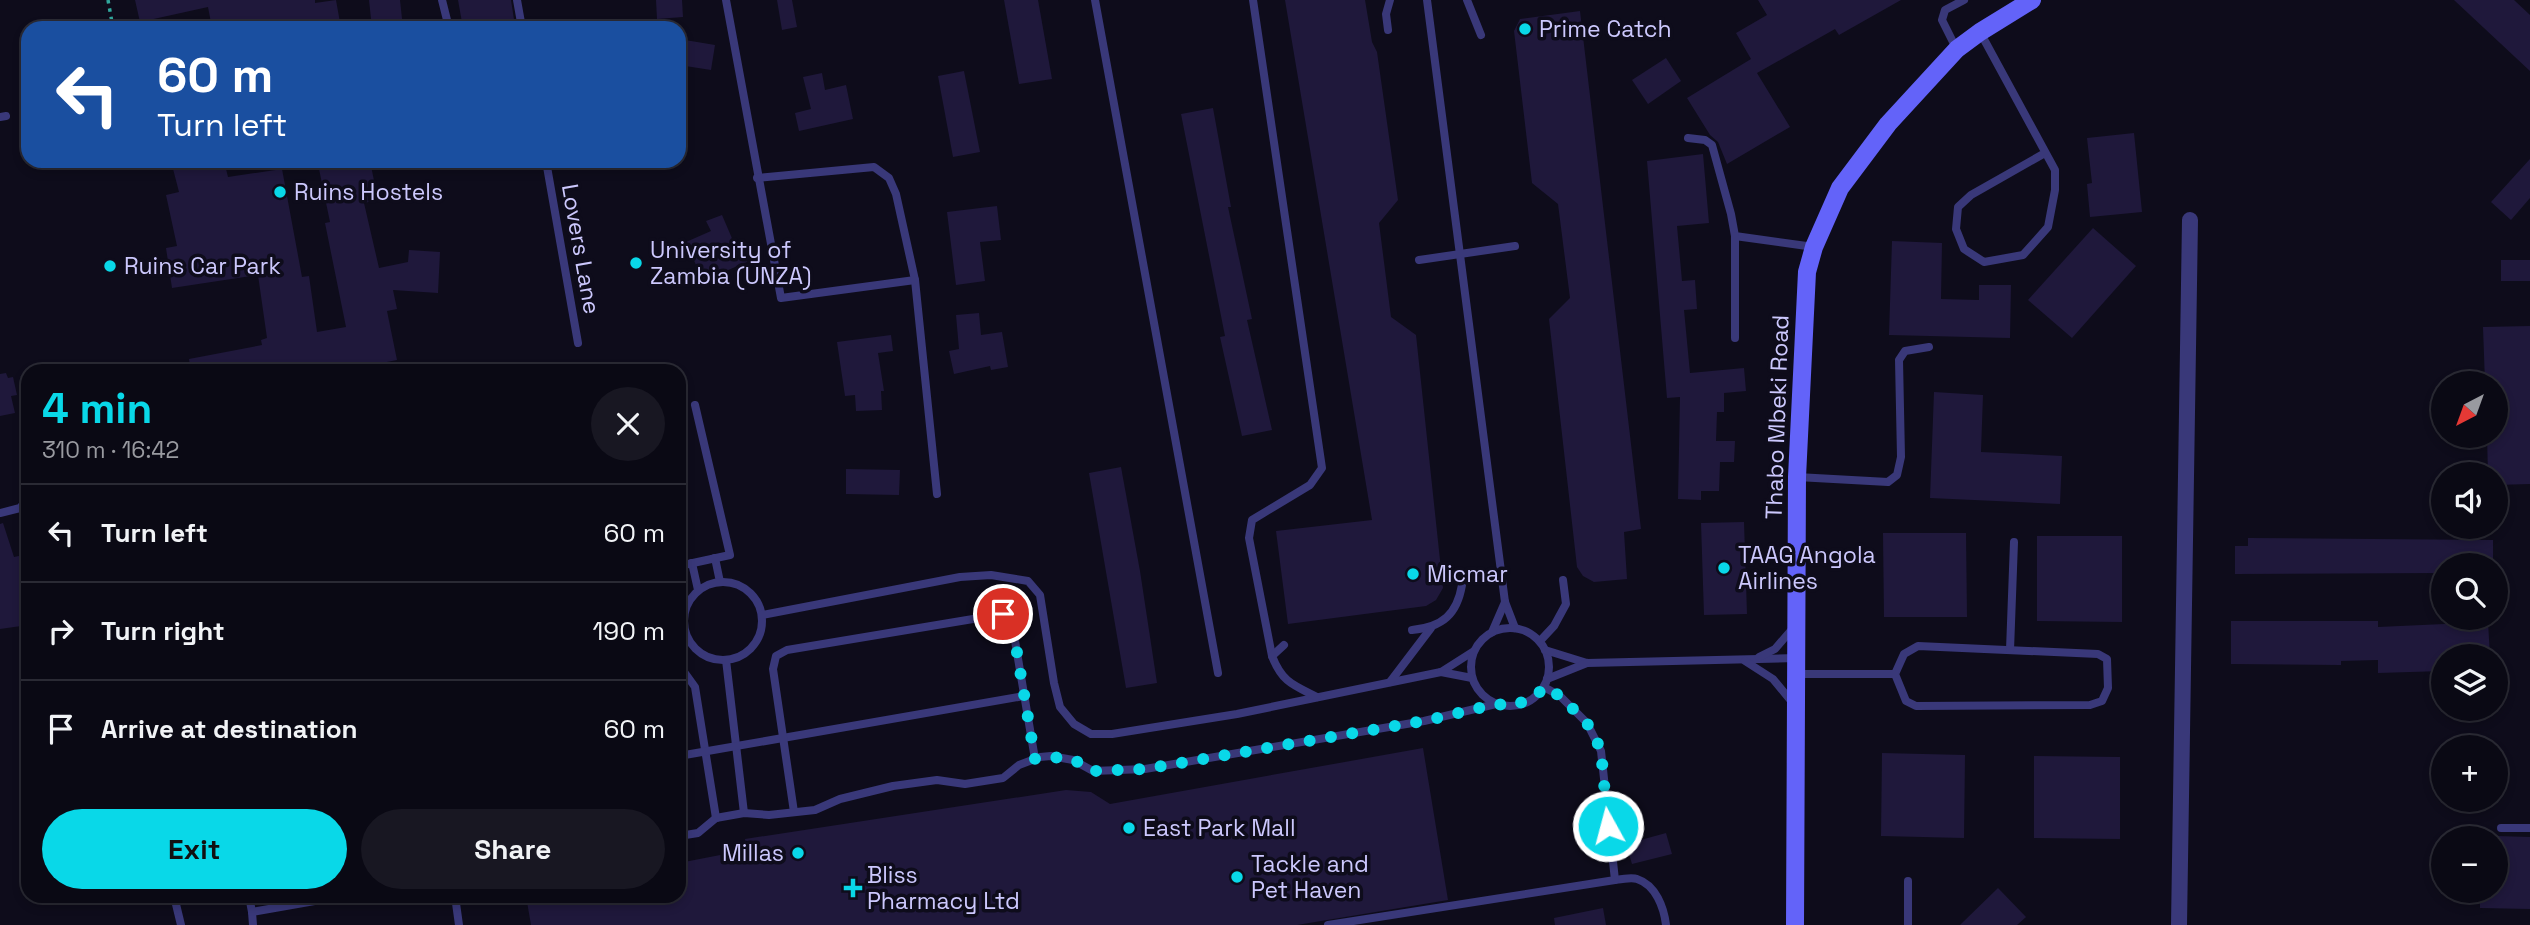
<!DOCTYPE html>
<html lang="en">
<head>
<meta charset="utf-8">
<style>
	:root { --surface:#0a0914; --page:#181722; --text:#f1f3f6; --muted:#999aa0; --line:#2a2a34; --accent:#09d8e8 }
	body { margin:0; font-family:"Space Grotesk",sans-serif; background:var(--page); color:var(--text); height:100vh; display:flex; flex-direction:column; font-size:26px; white-space:nowrap }
	* { box-sizing:border-box; margin:0 }
	p { font-size:23px; color:var(--muted) }
	.icon { flex:none; width:38px; height:38px; fill:none; stroke:currentColor; stroke-width:2; stroke-linecap:round; stroke-linejoin:round }
	.map { position:relative; flex:1; overflow:hidden }
	.sheet { position:absolute; left:21px; top:364px; width:665px; height:539px; display:flex; flex-direction:column; background:var(--surface); border-radius:21px; box-shadow:0 4px 10px #0003,0 0 0 2px var(--line) }
	.sheet>* { flex:none }
	.guide { position:absolute; left:21px; top:21px; width:665px; height:147px; border-radius:21px; box-shadow:0 4px 10px #0003,0 0 0 2px var(--line); background:#1a4fa0; color:#fff; overflow:hidden }
	.needle { width:46px; rotate:221deg }
	.tools { position:absolute; left:2431px; top:371px; display:grid; gap:14px }
	.tools a { display:grid; place-items:center; width:77px; height:77px; border-radius:50%; background:var(--surface); box-shadow:0 4px 10px #0003,0 0 0 2px var(--line); font-size:35px }
	.pin { position:absolute; display:grid; place-items:center; width:60px; height:60px; color:#fff; margin:-30px; border:4px solid #fff; border-radius:50%; box-shadow:0 2px 7px #0007 }
	.me { position:absolute; width:77px; margin:-38px; rotate:353deg; stroke-linejoin:round; filter:drop-shadow(0 0 5px #0008) }
	.turn { display:flex; align-items:center; gap:24px; height:147px; padding:0 21px; font-size:32px }
	.turn .icon { width:91px; height:91px; stroke-width:2.5 }
	.turn b { display:block; font-size:49px; line-height:60px }
	.round { display:grid; place-items:center; flex:none; width:74px; height:74px; border-radius:37px; background:var(--page) }
	.summary { display:flex; align-items:center; justify-content:space-between; height:119px; padding:0 21px }
	h1 { font-size:42px; font-weight:800; line-height:52px; color:var(--accent) }
	.button { display:flex; gap:14px; margin-top:auto; padding:14px 21px }
	.button a { flex:1; height:80px; border-radius:42px; background:var(--accent); color:#111; font-size:28px; font-weight:800; line-height:80px; text-align:center }
	.button a+a { background:var(--page); color:var(--text) }
	ul { padding:0; list-style:none }
	li { display:flex; align-items:center; gap:21px; height:98px; padding:0 21px; border-top:2px solid var(--line) }
	li div { flex:1 }
	li b { display:block; font-size:26px }
	li em { font-style:normal }
	.map>svg:first-child { display:block }
</style>
</head>
<body>
<div class="map">
<svg width="2530" height="925" viewBox="0 0 2530 925">
	<rect width="100%" height="100%" fill="#0e0c1b"/>
	<g fill="#1f183b">
		<polygon points="135,0 315,0 315,3 336,0 341,28 212,28 208,7 140,22"/>
		<polygon points="369,0 400,0 403,28 372,28"/>
		<polygon points="458,0 511,0 515,26 463,28"/>
		<polygon points="656,0 682,0 683,17 657,19"/>
		<polygon points="777,0 792,0 797,27 782,30"/>
		<polygon points="1004,0 1038,0 1052,79 1019,84"/>
		<polygon points="1285,0 1365,0 1372,42 1377,52 1398,200 1379,223 1391,317 1416,335 1443,588 1436,600 1426,606 1288,624 1276,531 1372,520"/>
		<polygon points="1758,0 1901,0 1839,35 1835,29 1757,73 1790,127 1727,164 1718,142 1710,135 1687,98 1751,59 1736,33 1767,15"/>
		<polygon points="2454,0 2514,0 2530,15 2530,71"/>
		<polygon points="1580,11 1641,529 1624,532 1627,579 1594,582 1583,576 1577,567 1549,319 1570,298 1558,204 1532,183 1514,31 1520,19"/>
		<polygon points="679,39 715,45 711,70 679,65"/>
		<polygon points="1666,58 1681,81 1648,104 1632,80"/>
		<polygon points="964,71 980,152 953,157 938,76"/>
		<polygon points="822,73 825,90 846,85 853,119 799,131 795,113 811,109 803,77"/>
		<polygon points="1213,108 1231,207 1228,207 1252,319 1247,320 1272,430 1242,436 1220,337 1225,336 1181,114"/>
		<polygon points="2134,133 2142,212 2090,217 2087,184 2092,183 2087,138"/>
		<polygon points="1703,154 1709,223 1677,226 1682,281 1695,280 1697,309 1684,310 1690,373 1744,368 1746,391 1724,393 1724,412 1717,412 1716,441 1735,441 1734,462 1720,462 1719,491 1701,491 1701,500 1678,499 1680,397 1667,398 1647,161"/>
		<polygon points="2530,159 2530,198 2511,220 2491,202"/>
		<polygon points="171,161 224,161 228,177 282,169 302,277 309,276 317,332 346,327 325,223 330,222 319,169 357,161 370,161 378,200 364,203 379,268 408,262 409,250 440,252 438,293 393,290 397,309 387,311 397,360 341,371 191,371 189,359 262,345 261,340 267,338 258,275 172,288 166,248 177,246 166,195 179,192"/>
		<polygon points="997,206 1001,240 980,242 985,281 956,285 947,212"/>
		<polygon points="722,215 737,250 743,247 749,261 703,281 686,242 711,231 706,221"/>
		<polygon points="2093,228 2136,266 2072,338 2028,300"/>
		<polygon points="1892,241 1942,243 1941,299 1979,300 1979,285 2011,285 2010,338 1889,335"/>
		<rect x="2501" y="260" width="29" height="21"/>
		<polygon points="979,313 981,335 1002,332 1008,367 991,370 990,366 954,374 949,351 959,349 956,315"/>
		<polygon points="2530,326 2530,484 2496,485 2496,474 2488,474 2487,436 2496,436 2496,383 2485,383 2483,327"/>
		<polygon points="891,335 893,351 878,353 884,391 881,391 882,410 856,411 855,395 845,396 837,342"/>
		<polygon points="6,373 8,378 13,377 17,395 11,396 15,413 0,416 0,374"/>
		<polygon points="1934,392 1983,395 1981,452 2062,456 2060,504 1930,498"/>
		<polygon points="1121,467 1140,571 1157,683 1126,688 1089,473"/>
		<polygon points="846,469 900,470 899,495 846,494"/>
		<polygon points="1744,522 1747,614 1704,615 1701,523"/>
		<polygon points="3,523 14,557 28,554 28,625 0,629 0,524"/>
		<polygon points="1883,533 1966,533 1967,617 1884,617"/>
		<polygon points="2037,536 2122,536 2122,622 2037,621"/>
		<polygon points="2248,538 2493,540 2493,565 2443,565 2443,573 2235,574 2235,546 2248,546"/>
		<polygon points="2231,621 2378,621 2378,627 2488,622 2490,656 2443,656 2443,671 2378,673 2378,660 2341,661 2341,665 2231,664"/>
		<polygon points="1423,748 1448,900 1297,925 531,925 526,896 679,896 679,863 746,850 745,839 1066,790 1091,792 1110,804"/>
		<polygon points="1882,753 1965,755 1964,838 1881,836"/>
		<polygon points="2034,756 2120,757 2120,839 2034,838"/>
		<polygon points="1666,833 1672,854 1632,864 1626,844"/>
		<polygon points="2496,836 2530,837 2530,909 2480,908 2480,891 2496,891"/>
		<polygon points="1998,888 2026,917 2017,925 1960,925"/>
		<polygon points="1603,908 1606,925 1555,925 1554,918"/>
	</g>
	<g fill="none" stroke-linecap="round" stroke-linejoin="round">
		<polyline stroke="#31a89d" stroke-width="3.5" stroke-dasharray="3.5 5" stroke-linecap="butt" points="108,0 113,28"/>
		<g stroke="#393879" stroke-width="8">
			<polyline points="442,0 449,28"/>
			<polyline points="517,0 522,28"/>
			<polyline points="726,0 781,298 915,280"/>
			<polyline points="1095,0 1218,673"/>
			<polyline points="1253,0 1322,468 1310,485 1252,520 1249,538 1272,656"/>
			<polyline points="1427,0 1505,602 1515,628"/>
			<polyline points="1467,0 1481,35"/>
			<polyline points="1388,30 1386,14 1390,0"/>
			<polyline points="1980,32 2055,170 2055,190 2048,227 2023,255 1984,262 1964,249 1956,229 1958,207 1971,195 2045,153"/>
			<polyline points="1956,48 1942,20 1945,10 1964,0"/>
			<polyline points="0,117 6,116"/>
			<polyline points="1688,138 1705,140 1712,145 1731,214 1735,236 1814,247"/>
			<polyline points="546,161 578,343"/>
			<polyline points="757,178 874,167 889,178 896,194 915,280 937,494"/>
			<polyline points="1735,236 1735,338"/>
			<polyline points="1419,260 1515,246"/>
			<polyline points="1797,477 1888,482 1897,475 1901,457 1899,360 1905,351 1929,347"/>
			<polyline points="0,513 20,508 28,498"/>
			<polyline points="715,558 720,582"/>
			<polyline points="692,563 698,590"/>
			<polyline points="679,566 730,555 695,405"/>
			<circle cx="723" cy="621" r="39"/>
			<polyline points="762,615 960,577 991,575 1028,581 1040,595 1054,683 1060,707 1074,724 1091,734 1112,734 1237,714 1441,672 1474,651"/>
			<circle cx="1510" cy="667" r="39"/>
			<path d="M1412 630C1443 627 1457 614 1462 585"/>
			<polyline points="1492,632 1505,602"/>
			<polyline points="1540,641 1554,626 1566,604 1563,580"/>
			<path d="M1284 645 1272 656C1282 682 1293 685 1317 697"/>
			<polygon points="1918,646 2098,654 2107,659 2108,688 2102,701 2090,705 1916,706 1906,701 1895,674 1904,654"/>
			<polyline points="1545,650 1587,663 1796,658"/>
			<polyline points="2010,650 2014,542"/>
			<polyline points="1759,657 1775,649 1794,627"/>
			<polyline points="726,660 744,813"/>
			<polyline points="1745,661 1773,679 1792,702"/>
			<polyline points="679,669 682,669 695,687 716,818"/>
			<polyline points="1441,672 1472,678"/>
			<polyline points="1797,674 1895,674"/>
			<polyline points="1547,679 1587,663"/>
			<polyline points="1390,682 1431,628"/>
			<polyline points="679,756 1024,696"/>
			<polyline points="794,812 773,669 776,656 787,650 1003,614 1009,617 1012,623 1035,759"/>
			<polyline points="2501,828 2530,828"/>
			<polyline points="679,836 698,833 716,818 744,813 769,815 815,810 840,799 893,786 937,780 965,784 1003,778 1019,765 1040,757 1051,756 1073,760 1093,771 1145,769 1424,721 1496,704"/>
			<path d="M1615 880C1621 879 1632 877 1637 879 1656 885 1664 908 1666 925"/>
			<polyline points="174,896 181,925"/>
			<polyline points="249,896 252,912"/>
			<polyline points="455,896 459,925"/>
			<polyline points="253,925 252,912 343,896"/>
			<polyline points="1328,925 1615,880 1601,751 1587,723 1560,696 1544,687"/>
			<polyline points="1908,925 1908,881"/>
		</g>
		<polyline stroke="#393879" stroke-width="16" points="2179,925 2190,220"/>
		<polyline stroke="#6363f9" stroke-width="18" points="1795,925 1797,477 1807,272 1814,247 1840,188 1888,124 1957,49 1980,32 2032,0"/>
	</g>
	<g fill="none" stroke-linecap="round" stroke-linejoin="round">
		<polyline stroke="#09d8e8" stroke-width="12" stroke-dasharray="0 21.6" points="1003,614 1009,617 1012,623 1035,759 1062,757 1084,764 1093,771 1145,769 1424,721 1496,704 1514,706 1537,695 1544,687 1560,696 1587,723 1595,737 1601,751 1608,826"/>
	</g>
	<g fill="#09d8e8" stroke="#0e0c1b" stroke-width="2.5">
		<circle cx="1525" cy="29" r="7"/>
		<circle cx="280" cy="192" r="7"/>
		<circle cx="636" cy="263" r="7"/>
		<circle cx="110" cy="266" r="7"/>
		<circle cx="1724" cy="568" r="7"/>
		<circle cx="1413" cy="574" r="7"/>
		<circle cx="1129" cy="828" r="7"/>
		<circle cx="798" cy="853" r="7"/>
		<circle cx="1237" cy="877" r="7"/>
		<path d="M849.5 877.5h7v7h7v7h-7v7h-7v-7h-7v-7h7z"/>
	</g>
	<g text-anchor="middle" dominant-baseline="central" stroke-width="7" stroke-linejoin="round" paint-order="stroke">
		<g font-size="23" fill="#ccc8fd" stroke="#0e0c1b" text-anchor="start">
			<text x="1539" y="29">Prime Catch</text>
			<text x="294" y="192">Ruins Hostels</text>
			<text x="650" y="250">University of<tspan x="650" dy="26">Zambia (UNZA)</tspan></text>
			<text x="124" y="266">Ruins Car Park</text>
			<text x="1738" y="555">TAAG Angola<tspan x="1738" dy="26">Airlines</tspan></text>
			<text x="1427" y="574">Micmar</text>
			<text x="1143" y="828">East Park Mall</text>
			<text x="784" y="853" text-anchor="end">Millas</text>
			<text x="1251" y="864">Tackle and<tspan x="1251" dy="26">Pet Haven</tspan></text>
			<text x="867" y="875">Bliss<tspan x="867" dy="26">Pharmacy Ltd</tspan></text>
		</g>
		<g font-size="23" fill="#ccc8fd" stroke="#0e0c1b">
			<text transform="translate(581 249) rotate(80)">Lovers Lane</text>
			<text transform="translate(1777 417) rotate(-88)">Thabo Mbeki Road</text>
		</g>
	</g>
</svg>
<div class="tools">
<a><svg class="needle" viewBox="-14 -14 28 28"><path d="M0-13l5 13h-10z" fill="#e53935"/><path d="M0 13l5-13h-10z" fill="#999aa0"/></svg></a>
<a><svg class="icon" aria-label="sound" viewBox="0 0 24 24"><path d="M4 9h4l5-4v14l-5-4H4zM17 9q2 3 0 6"/></svg></a>
<a><svg class="icon" aria-label="search" viewBox="0 0 24 24"><circle cx="10" cy="10" r="6"/><path d="M15 15l6 6"/></svg></a>
<a><svg class="icon" aria-label="layers" viewBox="0 0 24 24"><path d="M12 4l9 5-9 5-9-5zM3 14l9 5 9-5"/></svg></a>
<a>+</a>
<a>−</a>
</div>
<div class="pin" style="left:1003px;top:614px;background:#d93025"><svg class="icon" aria-label="arrive" viewBox="0 0 24 24"><path d="M6 21V4h12l-3 4 3 4H6"/></svg></div>
<svg class="me" style="left:1608px;top:826px" viewBox="-20 -20 40 40"><circle r="17" fill="#09d8e8" stroke="#fff" stroke-width="3"/><path d="M0-11L8 9 0 5-8 9z" fill="#fff"/></svg>
<div class="guide">
<div class="turn"><svg class="icon" aria-label="left" viewBox="0 0 24 24"><path d="M17 20v-9H6M10 6l-5 5 5 5"/></svg><div><b>60 m</b>Turn left</div></div>
</div>
<section class="sheet">
<div class="summary"><div><h1>4 min</h1><p>310 m · 16:42</p></div><a class="round"><svg class="icon" aria-label="close" viewBox="0 0 24 24"><path d="M6 6l12 12M18 6L6 18"/></svg></a></div>
<ul>
<li><svg class="icon" aria-label="left" viewBox="0 0 24 24"><path d="M17 20v-9H6M10 6l-5 5 5 5"/></svg><div><b>Turn left</b></div><em>60 m</em></li>
<li><svg class="icon" aria-label="right" viewBox="0 0 24 24"><path d="M7 20v-9h11M14 6l5 5-5 5"/></svg><div><b>Turn right</b></div><em>190 m</em></li>
<li><svg class="icon" aria-label="arrive" viewBox="0 0 24 24"><path d="M6 21V4h12l-3 4 3 4H6"/></svg><div><b>Arrive at destination</b></div><em>60 m</em></li>
</ul>
<div class="button"><a>Exit</a><a>Share</a></div>
</section>
</div>
</body>
</html>
